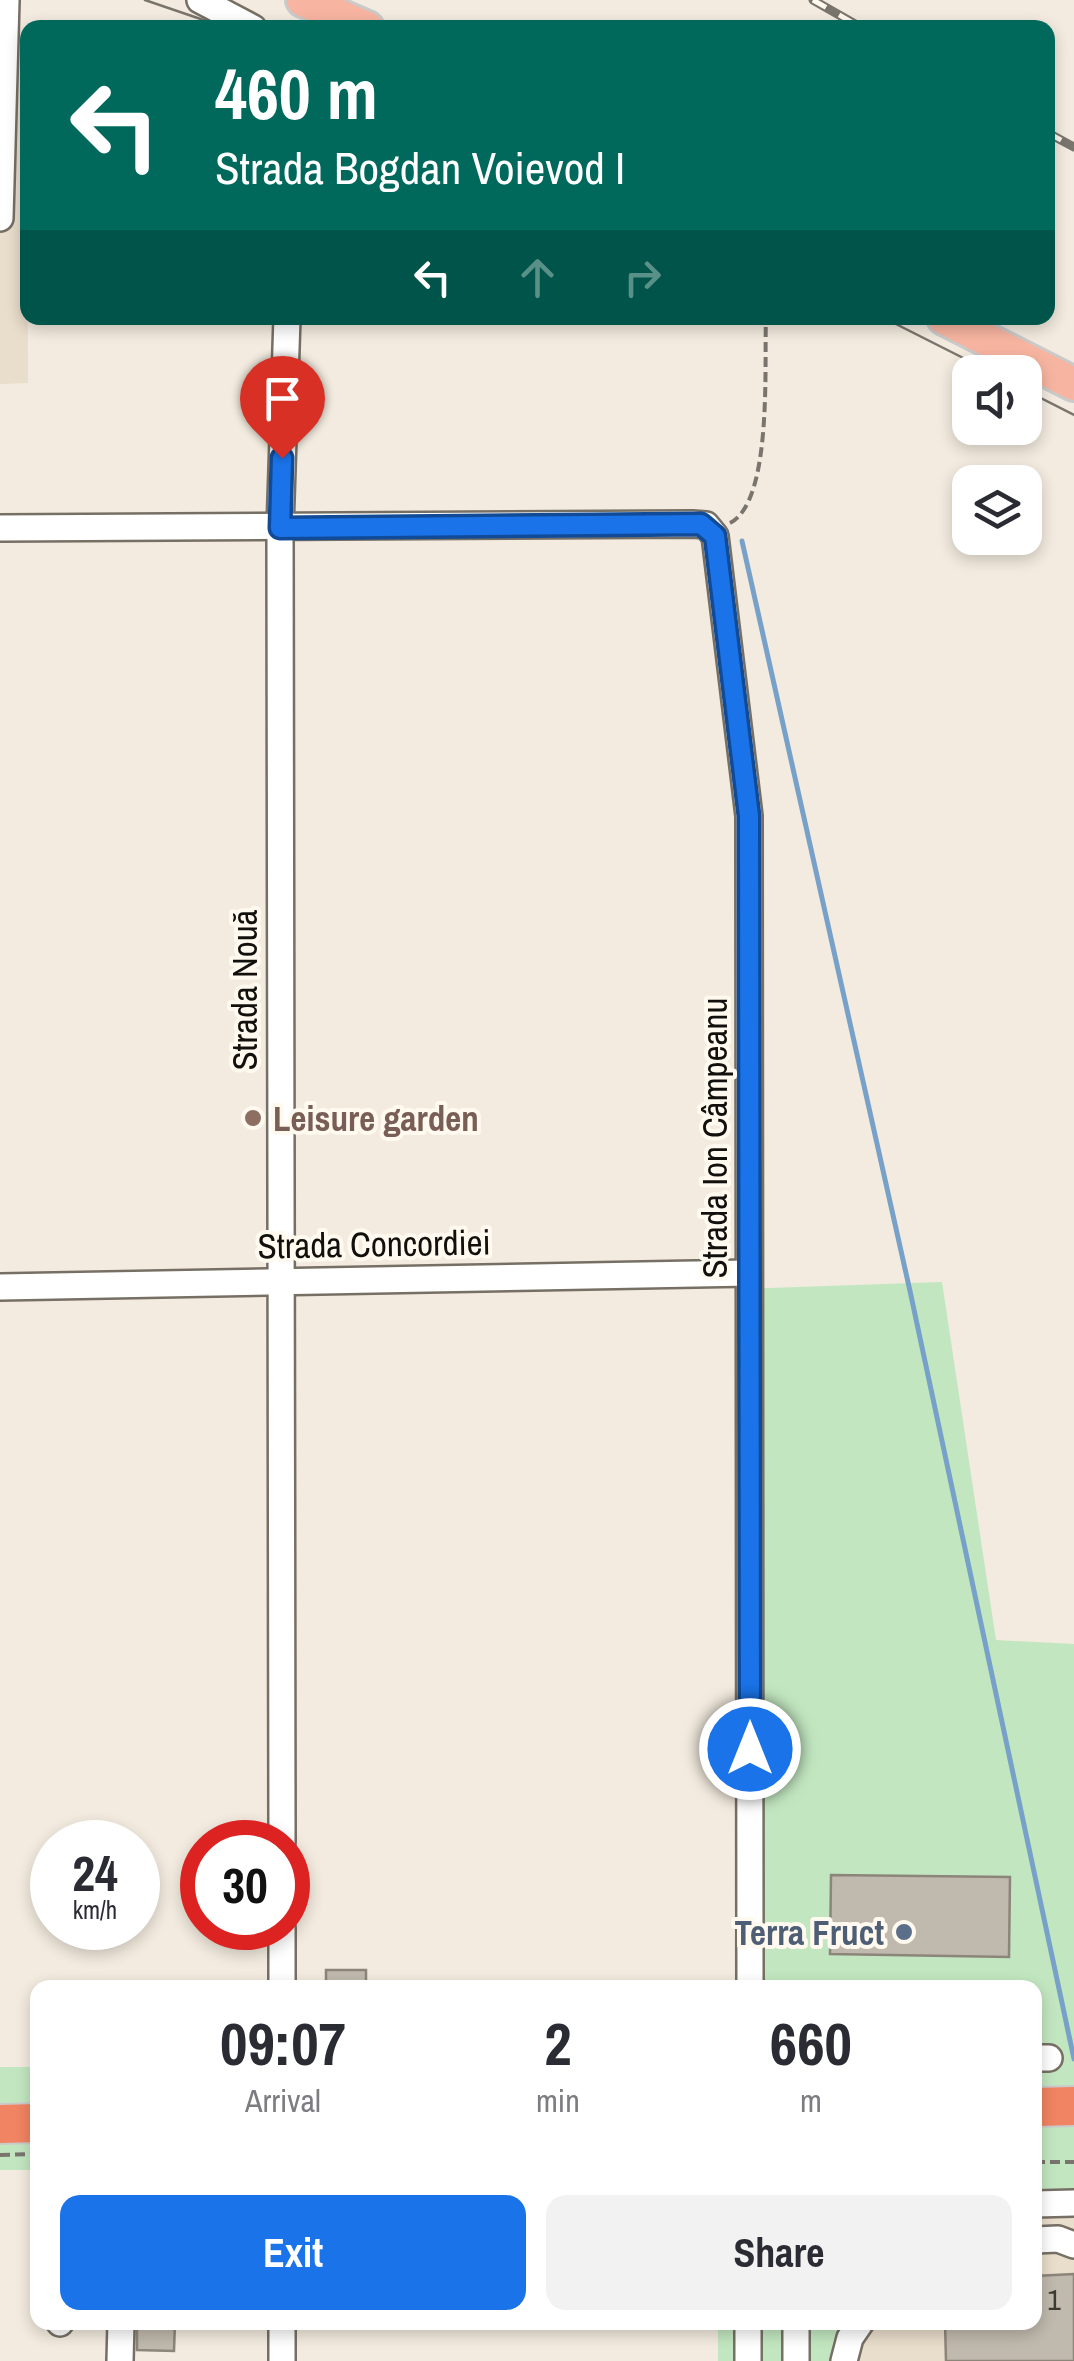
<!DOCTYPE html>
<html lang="en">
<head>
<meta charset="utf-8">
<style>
	:root { --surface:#fff; --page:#f2f2f3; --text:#2b2b33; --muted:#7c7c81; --accent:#1a73e8 }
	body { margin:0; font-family:"Archivo Narrow",sans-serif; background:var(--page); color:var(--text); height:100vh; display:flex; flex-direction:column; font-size:38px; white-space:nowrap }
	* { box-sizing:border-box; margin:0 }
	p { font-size:32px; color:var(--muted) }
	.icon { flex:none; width:55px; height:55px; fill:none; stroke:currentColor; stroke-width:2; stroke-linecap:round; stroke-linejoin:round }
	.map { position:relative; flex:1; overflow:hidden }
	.drawer { position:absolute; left:30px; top:1980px; width:1012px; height:350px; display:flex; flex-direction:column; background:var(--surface); border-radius:20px; box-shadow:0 5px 15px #0003 }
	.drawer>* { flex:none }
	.hud { position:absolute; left:20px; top:20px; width:1035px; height:305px; border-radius:20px; box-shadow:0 5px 15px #0003; background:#00695c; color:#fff; overflow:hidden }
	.fabs { position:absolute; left:952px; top:355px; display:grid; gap:20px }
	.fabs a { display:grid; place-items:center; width:90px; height:90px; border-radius:20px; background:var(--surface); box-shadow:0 5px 15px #0003; font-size:50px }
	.speed { position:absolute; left:30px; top:1820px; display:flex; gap:20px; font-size:50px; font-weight:700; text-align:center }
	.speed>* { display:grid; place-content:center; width:130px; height:130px; border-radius:50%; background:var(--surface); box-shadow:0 5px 15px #0003; line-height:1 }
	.speed small { font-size:25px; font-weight:400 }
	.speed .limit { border:15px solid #d22; background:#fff; color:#111 }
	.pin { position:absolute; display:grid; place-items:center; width:85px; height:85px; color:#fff; margin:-102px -42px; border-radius:50% 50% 50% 0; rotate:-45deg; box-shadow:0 0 10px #0007 }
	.pin .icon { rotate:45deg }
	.me { position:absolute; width:110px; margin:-55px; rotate:0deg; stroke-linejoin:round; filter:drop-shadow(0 0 8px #0008) }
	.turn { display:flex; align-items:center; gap:35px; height:210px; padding:0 30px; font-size:45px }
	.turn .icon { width:130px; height:130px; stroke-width:2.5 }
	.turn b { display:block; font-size:70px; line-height:85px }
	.lanes { display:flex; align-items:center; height:95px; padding:0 30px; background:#0003; justify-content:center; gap:50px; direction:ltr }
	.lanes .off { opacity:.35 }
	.eta { display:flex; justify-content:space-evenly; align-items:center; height:170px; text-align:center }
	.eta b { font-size:60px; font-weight:700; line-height:70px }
	.button { display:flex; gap:20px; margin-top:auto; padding:20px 30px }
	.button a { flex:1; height:115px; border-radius:20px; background:var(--accent); color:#fff; font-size:40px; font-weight:700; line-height:115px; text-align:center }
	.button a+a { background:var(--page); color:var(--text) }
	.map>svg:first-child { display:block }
</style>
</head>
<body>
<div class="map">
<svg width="1074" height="2361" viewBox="0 0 1074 2361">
	<rect width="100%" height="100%" fill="#f3ebdf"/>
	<g fill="#e9ddcb">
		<polygon points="0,36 21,37 27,171 28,383 0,384"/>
		<polygon points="1074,2216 1074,2361 845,2361 845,2323 1035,2322 1035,2218"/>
	</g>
	<g fill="#c2e7c0">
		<polygon points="942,1282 996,1640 1074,1644 1074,2216 1035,2218 1035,1988 735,1988 741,1289"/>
		<rect x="0" y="2067" width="37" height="103"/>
		<rect x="718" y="2323" width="127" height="38"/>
	</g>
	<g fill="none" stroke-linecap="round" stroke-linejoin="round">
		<polyline stroke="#78a1c9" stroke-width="5" points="742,541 910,1291 1074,2059"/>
	</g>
	<g fill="#c0b9ad" stroke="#8c857a" stroke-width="2.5">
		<polygon points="831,1875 1010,1877 1009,1957 830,1954"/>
		<rect x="326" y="1970" width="40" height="18"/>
		<polygon points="1074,2274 1074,2361 946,2361 945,2322 1035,2322 1035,2276"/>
		<polygon points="137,2322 175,2322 174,2351 137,2350"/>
	</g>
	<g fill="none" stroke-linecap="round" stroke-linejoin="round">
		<defs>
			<g id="minor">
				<polyline points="200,0 253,28"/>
				<polyline points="0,218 6,0"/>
				<polyline points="0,528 692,524 706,525 715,536 749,816 750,1988"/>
				<polyline points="0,1287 749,1273"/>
				<polyline points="282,1842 280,529 287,318"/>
				<polyline points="282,1928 282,1988"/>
				<polyline points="1035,2058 1049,2058"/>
				<polyline points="1035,2204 1074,2203"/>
				<polyline points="1035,2240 1058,2239 1074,2245"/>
				<polyline points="796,2322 796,2361"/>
				<polyline points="60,2323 60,2322"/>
				<polyline points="120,2361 121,2322"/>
				<polyline points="282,2361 282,2322"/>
				<polyline points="748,2361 748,2322"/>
				<polyline points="844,2361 850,2338 861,2322"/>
			</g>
			<g id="major">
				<polyline points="303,0 367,28"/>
				<polyline points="944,318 1074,384"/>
			</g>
			<g id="highway">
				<polyline points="1035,2107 1074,2106"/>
				<polyline points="0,2124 38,2123"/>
			</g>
		</defs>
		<use href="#minor" stroke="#766f64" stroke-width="30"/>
		<use href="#major" stroke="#cbcaca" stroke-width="38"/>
		<use href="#highway" stroke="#cbcaca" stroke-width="42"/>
		<g stroke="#79746d" stroke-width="4" stroke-dasharray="10 5" stroke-linecap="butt">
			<path d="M730 523C773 501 764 363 766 318"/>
			<polyline points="0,2155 38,2154"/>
			<polyline points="1035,2162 1074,2162"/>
		</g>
		<use href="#minor" stroke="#fff" stroke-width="25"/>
		<use href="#major" stroke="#f7b5a1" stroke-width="32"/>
		<use href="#highway" stroke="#f18462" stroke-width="38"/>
		<g stroke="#79756d" stroke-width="2.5">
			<polyline points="145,0 227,28"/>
			<polyline points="884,318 991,372"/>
			<polyline points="1025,390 1074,415"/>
		</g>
		<defs>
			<g id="rail">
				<polyline points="813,0 862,28"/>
				<polyline points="1048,133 1074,147"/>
			</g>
		</defs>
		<use href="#rail" stroke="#79756d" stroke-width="9"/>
		<use href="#rail" stroke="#fff9ef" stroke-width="5" stroke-dasharray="15" stroke-linecap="butt"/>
	</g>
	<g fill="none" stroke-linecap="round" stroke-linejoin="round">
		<defs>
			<polyline id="route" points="282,458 280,528 701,524 715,536 749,816 750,1749"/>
		</defs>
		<use href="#route" stroke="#114b97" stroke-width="25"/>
		<use href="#route" stroke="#1a73e8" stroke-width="18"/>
	</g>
	<circle fill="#8d6e63" stroke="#fff9ef" stroke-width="4" cx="253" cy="1118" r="10"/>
	<circle fill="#5c6f8a" stroke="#fff9ef" stroke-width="4" cx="904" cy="1932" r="10"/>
	<g text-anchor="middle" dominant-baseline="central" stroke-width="8" stroke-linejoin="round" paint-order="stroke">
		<g font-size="30" fill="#3e3a34">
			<text x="1054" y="2299">1</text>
		</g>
		<g font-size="35" fill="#12100c" stroke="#fff9ef">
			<text transform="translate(244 990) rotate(-90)">Strada Nouă</text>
			<text transform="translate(714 1138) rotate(-90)">Strada Ion Câmpeanu</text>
			<text transform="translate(374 1244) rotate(-1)">Strada Concordiei</text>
		</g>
		<g font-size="35" font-weight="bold" fill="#785e54" stroke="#fff9ef" text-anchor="start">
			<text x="273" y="1118">Leisure garden</text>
		</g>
		<g font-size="35" font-weight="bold" fill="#4e5e75" stroke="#fff9ef" text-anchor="end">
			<text x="884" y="1932">Terra Fruct</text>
		</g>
	</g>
</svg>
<div class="fabs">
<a><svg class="icon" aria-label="sound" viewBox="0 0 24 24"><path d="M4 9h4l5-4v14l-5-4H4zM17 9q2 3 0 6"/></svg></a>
<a><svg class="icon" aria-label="layers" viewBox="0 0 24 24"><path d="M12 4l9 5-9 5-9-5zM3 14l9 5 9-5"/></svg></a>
</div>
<div class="speed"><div>24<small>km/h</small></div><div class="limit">30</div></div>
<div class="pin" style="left:282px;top:458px;background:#d93025"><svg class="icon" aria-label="arrive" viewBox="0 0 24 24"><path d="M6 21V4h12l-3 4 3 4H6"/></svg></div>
<svg class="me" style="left:750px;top:1749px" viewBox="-20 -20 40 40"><circle r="17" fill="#1a73e8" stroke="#fff" stroke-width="3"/><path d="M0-11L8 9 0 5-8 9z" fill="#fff"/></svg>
<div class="hud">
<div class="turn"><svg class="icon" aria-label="left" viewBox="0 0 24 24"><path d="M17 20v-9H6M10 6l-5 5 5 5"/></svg><div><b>460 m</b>Strada Bogdan Voievod I</div></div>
<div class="lanes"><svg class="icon" aria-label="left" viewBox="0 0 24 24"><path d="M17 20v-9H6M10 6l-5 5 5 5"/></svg><svg class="icon off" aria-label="ahead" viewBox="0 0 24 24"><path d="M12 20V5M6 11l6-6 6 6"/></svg><svg class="icon off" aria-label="right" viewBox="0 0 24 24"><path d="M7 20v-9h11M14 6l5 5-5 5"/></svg></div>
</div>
<section class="drawer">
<div class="eta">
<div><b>09:07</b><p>Arrival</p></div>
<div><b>2</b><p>min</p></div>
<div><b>660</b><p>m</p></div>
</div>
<div class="button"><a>Exit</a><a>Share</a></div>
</section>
</div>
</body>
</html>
